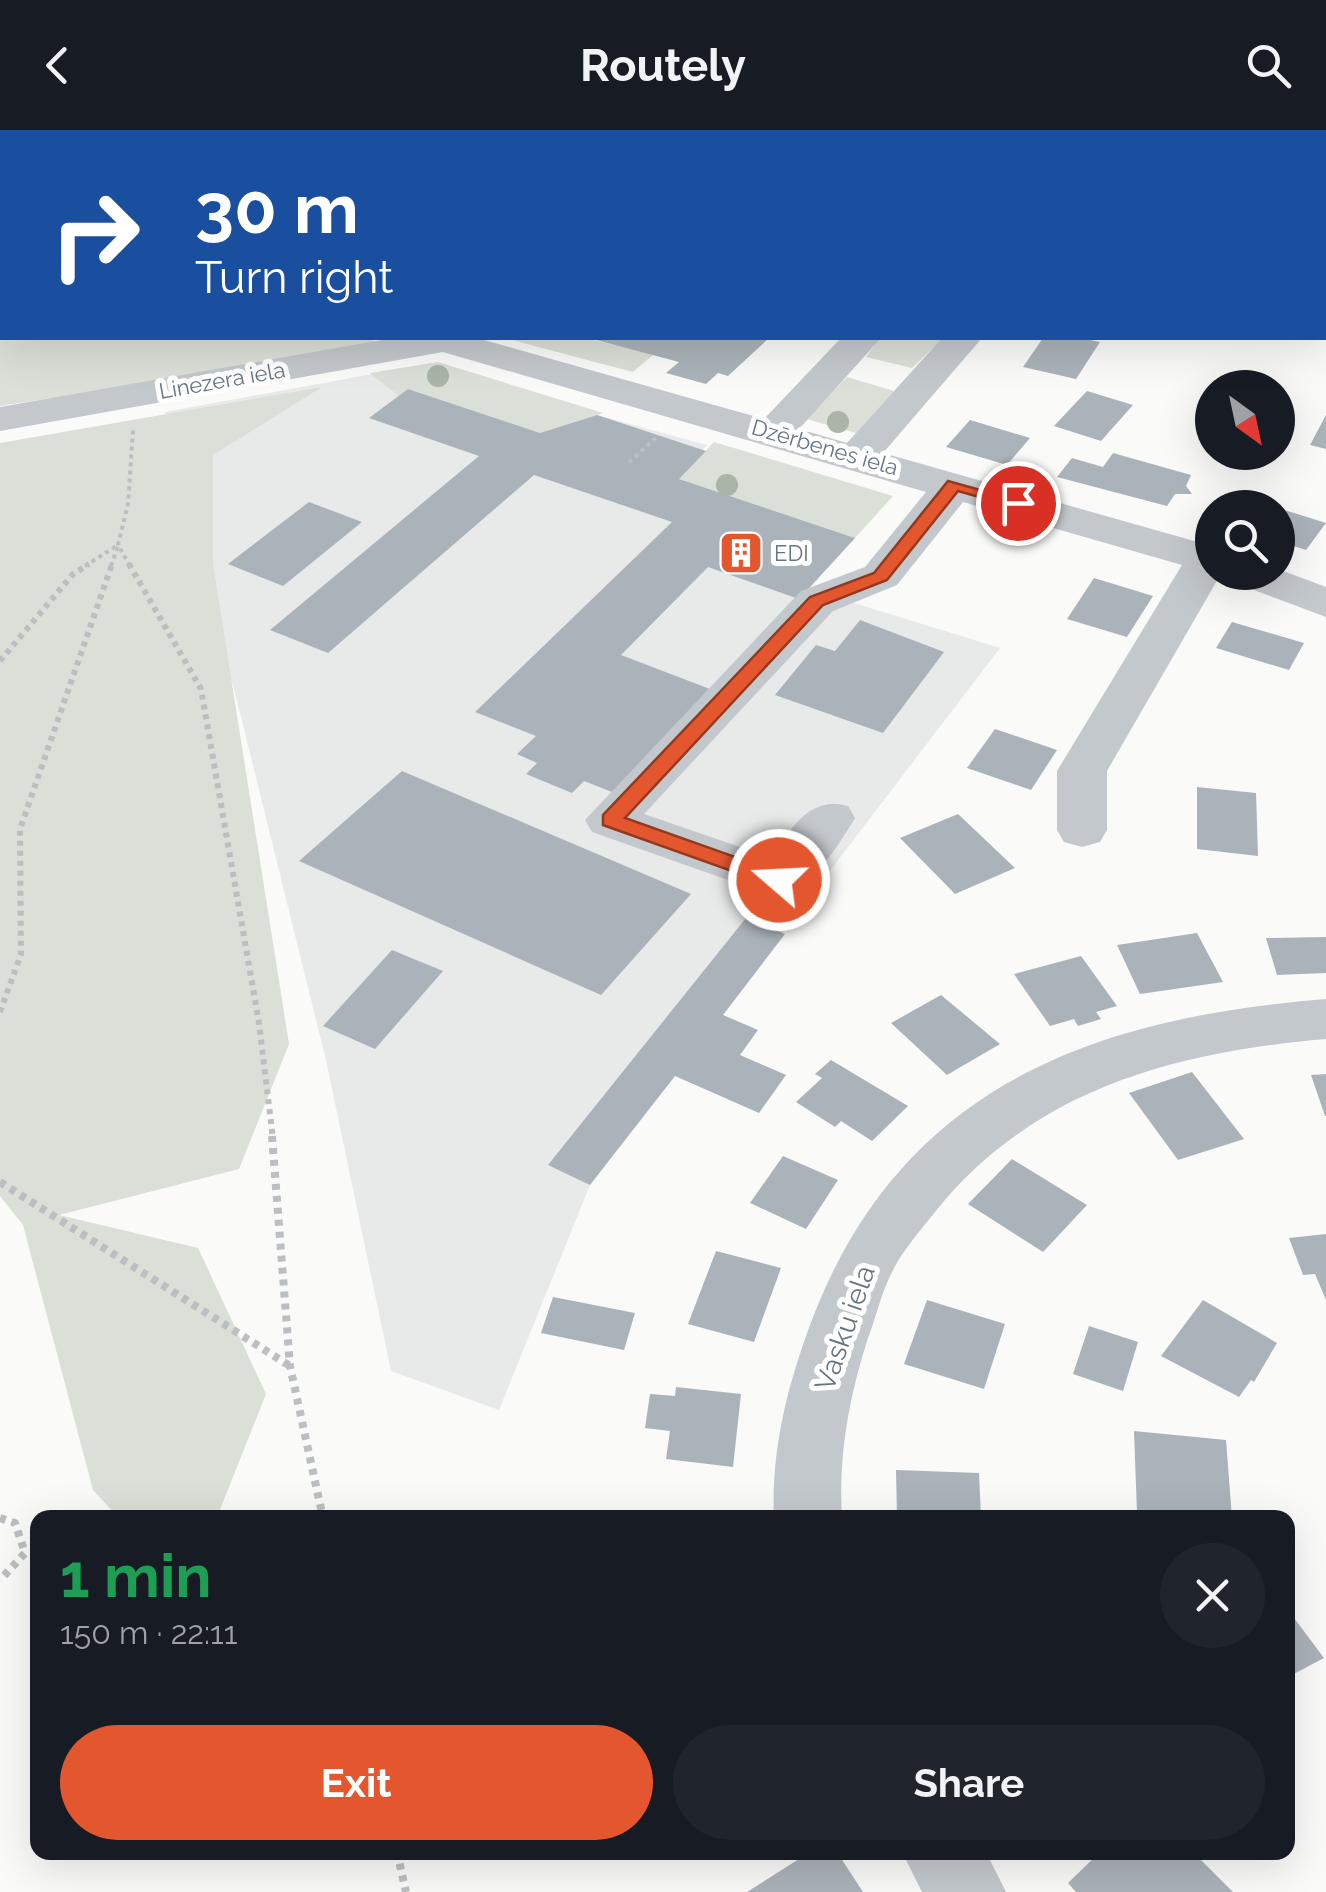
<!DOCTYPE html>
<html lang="en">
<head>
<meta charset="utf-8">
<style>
	:root { --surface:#171b24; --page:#20242c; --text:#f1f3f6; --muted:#9ea1a6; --accent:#e4572e }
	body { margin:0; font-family:Raleway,sans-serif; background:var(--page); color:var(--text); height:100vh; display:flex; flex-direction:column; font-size:38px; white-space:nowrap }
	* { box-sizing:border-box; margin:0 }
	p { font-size:32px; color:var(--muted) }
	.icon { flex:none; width:55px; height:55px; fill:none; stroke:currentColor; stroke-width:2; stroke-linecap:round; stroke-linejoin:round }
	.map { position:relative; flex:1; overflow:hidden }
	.sheet { position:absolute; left:30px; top:1380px; width:1265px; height:350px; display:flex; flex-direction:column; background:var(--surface); border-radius:20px; box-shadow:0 10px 40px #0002 }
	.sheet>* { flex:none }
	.banner { position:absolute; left:0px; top:0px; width:1328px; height:210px; box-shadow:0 10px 40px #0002; background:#1a4fa0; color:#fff; overflow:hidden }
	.needle { width:65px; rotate:147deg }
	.fabs { position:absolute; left:1195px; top:240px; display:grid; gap:20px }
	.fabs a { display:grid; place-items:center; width:100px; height:100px; border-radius:50%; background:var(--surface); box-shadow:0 10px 40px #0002; font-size:50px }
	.pin { position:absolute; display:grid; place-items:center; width:85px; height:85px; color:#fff; margin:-42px; border:5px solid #fff; border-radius:50%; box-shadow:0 2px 10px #0007 }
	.me { position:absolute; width:110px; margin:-55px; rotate:289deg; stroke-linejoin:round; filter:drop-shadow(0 0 8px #0008) }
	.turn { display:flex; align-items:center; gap:35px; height:210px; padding:0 30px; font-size:45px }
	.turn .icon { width:130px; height:130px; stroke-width:2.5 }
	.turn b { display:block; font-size:70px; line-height:85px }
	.round { display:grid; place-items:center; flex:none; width:105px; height:105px; border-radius:52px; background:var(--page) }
	.overview { display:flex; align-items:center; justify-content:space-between; height:170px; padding:0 30px }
	h1 { font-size:60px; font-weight:700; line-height:75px; color:#1e9e55 }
	.button { display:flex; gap:20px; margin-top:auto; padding:20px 30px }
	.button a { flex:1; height:115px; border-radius:60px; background:var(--accent); color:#fff; font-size:40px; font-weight:700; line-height:115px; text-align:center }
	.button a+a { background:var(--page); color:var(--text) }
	header { display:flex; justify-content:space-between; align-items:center; height:130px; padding:0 30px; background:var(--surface); font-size:45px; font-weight:700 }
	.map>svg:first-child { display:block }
</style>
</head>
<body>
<header><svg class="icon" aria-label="back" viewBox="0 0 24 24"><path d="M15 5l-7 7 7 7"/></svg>Routely<svg class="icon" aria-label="search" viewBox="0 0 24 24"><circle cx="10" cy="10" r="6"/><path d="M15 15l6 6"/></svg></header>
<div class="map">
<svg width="1326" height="1762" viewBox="0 0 1326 1762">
	<rect width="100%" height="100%" fill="#fafaf8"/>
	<polygon fill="#e8e9e9" points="438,232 540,303 597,285 707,315 680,349 855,408 809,459 1000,518 590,1055 499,1280 391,1241 326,930 233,555 176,425 165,282"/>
	<g fill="#dadfd7">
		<polygon points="0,103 2,208 362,208 375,211 364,219 0,276"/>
		<polygon points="504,208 585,208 654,224 633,242"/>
		<polygon points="880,208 943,208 912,238 866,227"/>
		<polygon points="438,232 603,283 540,303 408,259 399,266 370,243"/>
		<polygon points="847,247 894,261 856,303 806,289"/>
		<polygon points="322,257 213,325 213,434 289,914 239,1039 59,1085 198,1118 266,1264 217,1387 118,1387 93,1360 23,1095 0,1066 0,313"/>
		<polygon points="714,312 893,366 855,408 679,349"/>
	</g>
	<g fill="#aab3b9">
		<polygon points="589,208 769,208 728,246 718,243 706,254 666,243 679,232"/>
		<polygon points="1043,208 1080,208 1100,212 1076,249 1023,237"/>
		<polygon points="408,259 540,303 597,285 706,321 679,349 855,408 799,469 708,437 621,525 715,561 617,664 584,651 572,663 526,644 537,633 517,624 536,606 475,582 672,392 534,345 328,523 270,500 479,326 369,288"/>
		<polygon points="1087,261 1133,275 1101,311 1054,296"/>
		<polygon points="1326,285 1326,319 1310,315"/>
		<polygon points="970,290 1030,308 1007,335 946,317"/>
		<polygon points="1113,323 1191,345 1186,356 1192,364 1175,364 1167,376 1057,347 1072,328 1103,337"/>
		<polygon points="309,372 362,392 283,456 228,434"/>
		<polygon points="1278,378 1326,393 1306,420 1278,411"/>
		<polygon points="1094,448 1153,466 1127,507 1067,489"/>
		<polygon points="860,490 944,522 883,603 775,565 816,515 835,521"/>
		<polygon points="1232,492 1304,513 1289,540 1216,518"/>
		<polygon points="995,599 1057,620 1031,660 967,638"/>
		<polygon points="402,641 691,764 601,865 299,731"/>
		<polygon points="1197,657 1256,663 1258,726 1197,719"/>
		<polygon points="958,684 1015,738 955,764 900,708"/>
		<polygon points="746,788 785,804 723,885 758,900 740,925 786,945 759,983 675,946 590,1055 548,1035"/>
		<polygon points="1197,803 1223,852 1140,864 1117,815"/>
		<polygon points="1326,807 1326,843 1277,845 1266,808"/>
		<polygon points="392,820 443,841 375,919 323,896"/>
		<polygon points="1081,826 1117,876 1096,882 1101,889 1078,896 1074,889 1050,896 1014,844"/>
		<polygon points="941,865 1000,914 947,945 891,893"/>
		<polygon points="831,930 908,976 872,1011 841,991 835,997 796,972 822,948 815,944"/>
		<polygon points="1192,942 1244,1009 1178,1030 1129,963"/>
		<polygon points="1326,944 1326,986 1325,986 1311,945"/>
		<polygon points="783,1026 838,1050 806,1099 750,1073"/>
		<polygon points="1012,1029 1087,1075 1043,1122 968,1074"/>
		<polygon points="1326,1104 1326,1170 1315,1144 1303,1145 1289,1108"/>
		<polygon points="716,1121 781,1138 754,1212 688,1194"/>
		<polygon points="553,1167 635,1183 624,1220 541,1203"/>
		<polygon points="927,1170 1005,1194 984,1259 904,1234"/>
		<polygon points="1203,1170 1277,1213 1254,1252 1251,1250 1239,1267 1161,1226"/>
		<polygon points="1089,1196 1138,1212 1123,1261 1073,1244"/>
		<polygon points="676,1257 741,1264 733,1337 666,1329 670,1301 645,1298 650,1264 675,1266"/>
		<polygon points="1134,1301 1226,1310 1232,1388 1137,1382"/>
		<polygon points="896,1340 979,1343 981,1388 897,1388"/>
		<polygon points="1288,1480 1324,1528 1288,1547"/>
		<polygon points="810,1722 837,1722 863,1762 747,1762"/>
		<polygon points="1100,1722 1193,1722 1233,1762 1076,1762 1068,1753"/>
	</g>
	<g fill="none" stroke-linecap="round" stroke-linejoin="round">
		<g stroke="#bbbfc2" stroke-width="4" stroke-dasharray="4 4" stroke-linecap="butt">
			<polyline points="1154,0 1166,2"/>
			<polyline points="629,332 658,306"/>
			<polyline points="85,436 118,415"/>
			<polyline points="111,436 118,416"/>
			<polyline points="130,436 118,415 128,374 133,300"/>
		</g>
		<g stroke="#bbbfc2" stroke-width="6" stroke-dasharray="5 5" stroke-linecap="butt">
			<polyline points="129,434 201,559 259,893 273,1009"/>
			<polyline points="0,531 73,444 89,434"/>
			<polyline points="0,882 21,824 20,699 112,434"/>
		</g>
		<g stroke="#bbbfc2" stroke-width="8" stroke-dasharray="6 6" stroke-linecap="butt">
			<polyline points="272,1006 290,1236 323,1388"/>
			<polyline points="0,1052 290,1236"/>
			<polyline points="0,1388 15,1393 25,1423 0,1450"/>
			<polyline points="397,1722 406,1762"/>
		</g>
		<g fill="#c3c8cc" fill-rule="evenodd">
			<polygon points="200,0 234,0 234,2 201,2"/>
			<polygon points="544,0 587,0 589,2 546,2"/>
			<polygon points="1326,5 1326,26 1325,26 1325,5"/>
			<polygon points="0,71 2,72 2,94 0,93"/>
			<rect x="1325" y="151" width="1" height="22"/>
			<path d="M393 208H477L764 289 841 208H881L799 299 847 313 942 208H982L883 323 1212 416V442H1222L1107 641V700L1100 712 1082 717 1064 712 1057 700V641L1182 435 963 372 897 455 833 481 644 684 769 727C792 700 808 665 848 676L855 688C838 716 811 759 779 768L592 702 585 690 801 461 865 437 926 362 443 222 0 301V277Z"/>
			<polygon points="1278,439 1326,457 1326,487 1230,451 1224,442 1278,442"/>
			<path d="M1326 869V909C1176 922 1033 959 935 1082 920 1101 902 1121 891 1144 881 1164 876 1187 868 1208 849 1267 838 1326 842 1388H774C771 1320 787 1258 810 1195 898 958 1090 888 1326 869Z"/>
			<polygon points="902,1722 986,1722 1006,1762 922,1762"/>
		</g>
	</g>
	<g fill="#aab4a7">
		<circle cx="438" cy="246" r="11"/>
		<circle cx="838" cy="292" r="11"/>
		<circle cx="727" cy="355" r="11"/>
	</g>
	<polygon fill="#e4572e" stroke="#94391e" stroke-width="2.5" points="948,351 1027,373 1018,378 958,361 887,450 823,475 625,688 786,745 786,755 771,755 603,695 603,685 810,467 874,443"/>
	<defs>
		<symbol id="building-square" viewBox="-11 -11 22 22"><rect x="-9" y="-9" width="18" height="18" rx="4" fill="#e4572e" stroke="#fff"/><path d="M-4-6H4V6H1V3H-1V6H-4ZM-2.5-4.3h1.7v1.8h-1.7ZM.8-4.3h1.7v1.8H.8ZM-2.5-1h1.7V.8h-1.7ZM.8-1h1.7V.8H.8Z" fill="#fff"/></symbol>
	</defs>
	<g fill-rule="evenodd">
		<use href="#building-square" x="716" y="398" width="50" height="50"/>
	</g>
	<g text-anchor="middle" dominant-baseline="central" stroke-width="10" stroke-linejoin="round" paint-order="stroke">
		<g font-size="22" fill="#657683" stroke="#fff">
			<text transform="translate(222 250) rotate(-10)">Linezera iela</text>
			<text transform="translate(825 317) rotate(16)">Dzērbenes iela</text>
		</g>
		<g font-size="22" fill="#657683" stroke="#fff" text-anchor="start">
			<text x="774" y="423">EDI</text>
		</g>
		<g font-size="28" fill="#657683" stroke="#fff">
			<text transform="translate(845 1198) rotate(-71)">Vasku iela</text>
		</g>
	</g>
</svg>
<div class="fabs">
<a><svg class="needle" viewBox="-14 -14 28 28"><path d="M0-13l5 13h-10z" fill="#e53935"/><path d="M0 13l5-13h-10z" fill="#9ea1a6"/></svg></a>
<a><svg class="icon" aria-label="search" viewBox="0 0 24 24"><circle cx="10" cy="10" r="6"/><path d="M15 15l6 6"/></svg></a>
</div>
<div class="pin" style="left:1018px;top:373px;background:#d93025"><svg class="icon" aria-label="arrive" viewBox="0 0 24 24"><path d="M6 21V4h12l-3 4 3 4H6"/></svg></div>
<svg class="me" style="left:779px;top:750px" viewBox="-20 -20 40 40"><circle r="17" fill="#e4572e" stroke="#fff" stroke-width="3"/><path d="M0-11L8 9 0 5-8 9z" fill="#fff"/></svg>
<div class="banner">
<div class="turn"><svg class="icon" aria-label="right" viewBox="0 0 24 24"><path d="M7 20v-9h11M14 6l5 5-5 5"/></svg><div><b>30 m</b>Turn right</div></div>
</div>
<section class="sheet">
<div class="overview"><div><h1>1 min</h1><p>150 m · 22:11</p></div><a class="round"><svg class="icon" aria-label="close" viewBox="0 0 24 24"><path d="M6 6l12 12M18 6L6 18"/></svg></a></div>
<div class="button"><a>Exit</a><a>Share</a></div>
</section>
</div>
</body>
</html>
